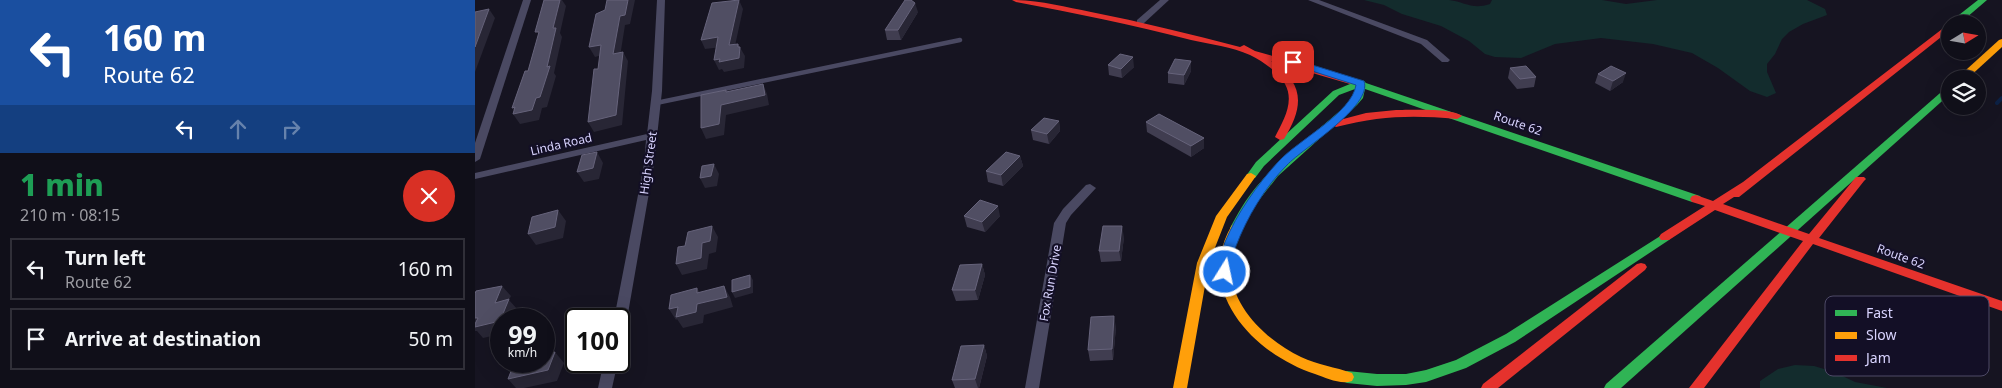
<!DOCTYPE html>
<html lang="en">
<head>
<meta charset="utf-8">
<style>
	:root { --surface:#100f19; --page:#191822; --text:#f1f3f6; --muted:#9c9ca2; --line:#302f38 }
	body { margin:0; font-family:"Noto Sans",sans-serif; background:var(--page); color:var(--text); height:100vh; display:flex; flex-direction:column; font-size:19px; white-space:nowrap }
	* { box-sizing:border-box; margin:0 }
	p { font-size:16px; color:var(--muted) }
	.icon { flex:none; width:28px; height:28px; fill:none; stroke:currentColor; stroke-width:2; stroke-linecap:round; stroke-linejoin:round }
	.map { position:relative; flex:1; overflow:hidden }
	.details { display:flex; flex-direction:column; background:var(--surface); width:475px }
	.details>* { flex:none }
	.hud { background:#1a4fa0; color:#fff; overflow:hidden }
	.needle { width:32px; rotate:79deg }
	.buttons { position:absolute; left:1466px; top:15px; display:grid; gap:10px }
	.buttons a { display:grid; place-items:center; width:45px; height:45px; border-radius:50%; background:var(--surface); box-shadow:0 5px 20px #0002,0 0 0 1px var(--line); font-size:25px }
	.speed { position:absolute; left:15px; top:308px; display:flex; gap:10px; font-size:25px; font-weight:700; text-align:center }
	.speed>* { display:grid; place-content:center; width:65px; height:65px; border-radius:50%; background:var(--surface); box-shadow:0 5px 20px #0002,0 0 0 1px var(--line); line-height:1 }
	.speed small { font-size:12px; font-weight:400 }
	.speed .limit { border:2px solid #111; border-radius:8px; background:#fff; color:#111 }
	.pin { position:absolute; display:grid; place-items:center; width:42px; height:42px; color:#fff; margin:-21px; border-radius:10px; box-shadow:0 2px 8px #0006 }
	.me { position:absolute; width:55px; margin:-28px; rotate:10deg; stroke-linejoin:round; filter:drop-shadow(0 0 4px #0008) }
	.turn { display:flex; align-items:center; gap:18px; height:105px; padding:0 20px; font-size:22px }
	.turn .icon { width:65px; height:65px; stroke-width:2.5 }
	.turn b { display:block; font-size:35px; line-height:42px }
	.lanes { display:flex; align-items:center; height:48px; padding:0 20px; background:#0003; justify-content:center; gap:25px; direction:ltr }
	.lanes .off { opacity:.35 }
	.round { display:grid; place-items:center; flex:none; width:52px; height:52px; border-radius:26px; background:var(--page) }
	.headline { display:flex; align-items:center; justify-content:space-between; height:85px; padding:0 20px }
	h1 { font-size:30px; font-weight:800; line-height:38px; color:#1e9e55 }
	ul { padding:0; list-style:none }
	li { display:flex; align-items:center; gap:15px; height:62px; margin:0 10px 8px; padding:0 10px; border:2px solid var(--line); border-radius:0px }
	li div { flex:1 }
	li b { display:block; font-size:19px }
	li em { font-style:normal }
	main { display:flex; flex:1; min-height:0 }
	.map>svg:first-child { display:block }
</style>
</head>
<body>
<main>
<section class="details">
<div class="hud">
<div class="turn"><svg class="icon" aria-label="left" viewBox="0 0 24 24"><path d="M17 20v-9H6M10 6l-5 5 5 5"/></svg><div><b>160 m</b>Route 62</div></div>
<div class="lanes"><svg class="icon" aria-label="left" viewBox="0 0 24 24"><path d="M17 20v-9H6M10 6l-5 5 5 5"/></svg><svg class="icon off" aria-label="ahead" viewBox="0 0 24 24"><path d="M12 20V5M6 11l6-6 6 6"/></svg><svg class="icon off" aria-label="right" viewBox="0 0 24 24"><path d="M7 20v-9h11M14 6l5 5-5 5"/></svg></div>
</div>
<div class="headline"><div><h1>1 min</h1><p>210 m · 08:15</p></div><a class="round" style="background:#d93025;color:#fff"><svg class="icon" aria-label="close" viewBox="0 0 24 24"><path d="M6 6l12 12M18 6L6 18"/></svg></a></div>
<ul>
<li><svg class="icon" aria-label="left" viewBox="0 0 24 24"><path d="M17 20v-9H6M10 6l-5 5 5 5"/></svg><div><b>Turn left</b><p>Route 62</p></div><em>160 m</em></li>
<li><svg class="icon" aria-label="arrive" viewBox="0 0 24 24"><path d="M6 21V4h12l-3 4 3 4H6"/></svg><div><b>Arrive at destination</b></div><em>50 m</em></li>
</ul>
</section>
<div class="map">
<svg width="1527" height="388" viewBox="0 0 1527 388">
	<rect width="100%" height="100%" fill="#161421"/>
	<g fill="#132c2d">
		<path d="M889 0C916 0 946 0 974 0 990 2 997 10 1015 4L1017 0H1127L1151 4 1182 0H1332L1350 9 1352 15 1328 24 1314 32 1307 39 1300 54 1292 64V72L1301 93 1292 97 1275 91 1243 68 1217 53 1178 44 1126 38 1080 44 1046 58 1020 57 1010 54 994 41 966 26 927 14 909 5Z"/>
		<polygon points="1320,365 1339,366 1359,372 1380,382 1412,388 1285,388 1285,381 1303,369"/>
	</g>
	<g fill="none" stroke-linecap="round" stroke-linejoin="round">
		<polyline stroke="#0d2144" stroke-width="4" points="1522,103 1527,98"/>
		<polyline stroke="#4a4962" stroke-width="4.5" points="181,103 485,40"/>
		<g fill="#4a4962" fill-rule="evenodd">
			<polygon points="48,0 56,0 5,159 0,162 0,143"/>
			<polygon points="182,0 190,0 187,91 179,164 151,325 149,329 144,330 144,319 139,319 169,164 171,140 0,179 0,173 172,134 177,91"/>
			<polygon points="685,0 694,0 668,24 662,24 662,20"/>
			<polygon points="833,0 844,0 952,40 975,60 973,62 967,62 946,44"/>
			<polygon points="615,184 621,188 596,215 591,223 564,388 550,388 579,223 588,209 611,185"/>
			<polygon points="129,361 143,361 137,388 123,388"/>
		</g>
		<g fill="#30b455" fill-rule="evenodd">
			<polygon points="1503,0 1512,0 1484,24 1475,24 1475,26 1475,22"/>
			<path d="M875 78 889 81 891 83 1225 196 1227 199 1225 202H1217L890 89 888 98 882 105 803 176 777 209 765 231H757L755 228C763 213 771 199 782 186 809 154 845 130 876 101L880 89 864 95 789 166 780 178H772L771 176 781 162 858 91 875 84 870 81Z"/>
			<polygon points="1475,86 1475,94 1146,388 1129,388 1131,384 1472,87"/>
			<polygon points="1190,233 1194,234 1196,237 1194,240 1040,342 991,368 951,382 931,385 902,386 872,383 867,381 865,377 867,373 872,371 902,374 931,374 951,370 981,360 1031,334"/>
		</g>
		<g fill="#ff9f0a" fill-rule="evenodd">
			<polygon points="1527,39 1527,47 1492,79 1481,79 1524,40"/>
			<polygon points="776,173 781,176 752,217 734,263 712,388 698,388 722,263 741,216 772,174"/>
			<path d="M761 224 767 228C762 241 756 254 756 268 756 308 793 341 826 357 843 365 860 367 877 373L879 377 877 381C866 385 851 378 840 374 779 354 718 291 757 225Z"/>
		</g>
		<g fill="#e5322d" fill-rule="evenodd">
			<path d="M537 0C564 0 590 7 616 12 666 22 716 34 765 47L769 45 780 51 878 79 880 81 875 84 796 61C830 83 829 107 809 139L805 140 800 137C808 121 820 102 810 84 804 72 787 61 775 55 757 47 735 44 716 40 658 25 600 13 541 2Z"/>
			<polygon points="1475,23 1475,30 1264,197 1259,197 1248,204 1334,234 1381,177 1389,177 1391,179 1389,181 1344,238 1527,301 1527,311 1338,244 1229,388 1214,388 1328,241 1240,210 1194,240 1186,240 1184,237 1186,234 1230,206 1217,202 1215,199 1217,196 1221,195 1238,201 1268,182"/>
			<path d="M921 110C935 110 978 108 987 116L982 119C935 115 906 116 861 127L856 124 857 122 891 113Z"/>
			<polygon points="1166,263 1170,264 1172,267 1170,270 1023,388 1006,388 1008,384 1162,264"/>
		</g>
	</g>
	<g fill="#403d50">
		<polygon points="443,12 426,40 412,40 410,30"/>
		<polygon points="716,61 716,71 709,85 693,83 693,73"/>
		<polygon points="633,65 659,67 647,78 634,75"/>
		<polygon points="1035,68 1061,77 1059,87 1042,89 1033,78"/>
		<polygon points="1123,74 1148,82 1135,91 1120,83"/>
		<polygon points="584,121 585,131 574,144 558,140 556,130"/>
		<polygon points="671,122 729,138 729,148 716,157 672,132"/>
		<polygon points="545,156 548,166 528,186 513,182 511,171"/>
		<polygon points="489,216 525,216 510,232 492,227"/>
		<polygon points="649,237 646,261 626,262 624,251"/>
		<polygon points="507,264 510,275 503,300 481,301 477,290"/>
		<polygon points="641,327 638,360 615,361 613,350"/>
		<polygon points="509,345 512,356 504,388 480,388 477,380"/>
	</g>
	<g fill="#282635">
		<polygon points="85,0 87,0 91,6 85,33 87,37 79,73 81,76 72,107 67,108 64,120 45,124 38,114 41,113 37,108 72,67 78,28"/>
		<polygon points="153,0 160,0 155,24 150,25 144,63 138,54 145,16"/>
		<polygon points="264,0 268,9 258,55 254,45"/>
		<polygon points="440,3 443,12 426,40 423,30"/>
		<polygon points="14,9 20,18 0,72 0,47"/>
		<polygon points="243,37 247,47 230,49 226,40"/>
		<polygon points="263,44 270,56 269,68 249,72 247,69 244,70 239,60 263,47"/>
		<polygon points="126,45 131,54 120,57 114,47"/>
		<polygon points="148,52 153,61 147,125 119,132 113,122"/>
		<polygon points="658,57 659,67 647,78 646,69"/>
		<polygon points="716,61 716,71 709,85 709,75"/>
		<polygon points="1151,73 1148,82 1135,91 1138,81"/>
		<polygon points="288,84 292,94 294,105 251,115 249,135 231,139 226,128 246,105"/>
		<polygon points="584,121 585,131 574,144 572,134"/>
		<polygon points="729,138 729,148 716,157 716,146"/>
		<polygon points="122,152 128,163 124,179 109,182 102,172"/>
		<polygon points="545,156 548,166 528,186 526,175"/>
		<polygon points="239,164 244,174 242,186 230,188 225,178"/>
		<polygon points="523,206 525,216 510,232 507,222"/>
		<polygon points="83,210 91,221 88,238 61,245 53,234"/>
		<polygon points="237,226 243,237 241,252 234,254 232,269 207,275 201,264 227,243"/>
		<polygon points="647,226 649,237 646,261 644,251"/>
		<polygon points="507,264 510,275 503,300 500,290"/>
		<polygon points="275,275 278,280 278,293 260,298 257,292"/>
		<polygon points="27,286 36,296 34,300 43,310 39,319 26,319 26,334 8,338 2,331 0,331 0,318 20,303"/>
		<polygon points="249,286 255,297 258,307 229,315 228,323 208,328 202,319 201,320 194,309 222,293 222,288 229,299"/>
		<polygon points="639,316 641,327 638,360 637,349"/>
		<polygon points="509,345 512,356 504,388 503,388 500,379"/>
		<polygon points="80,352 89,363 82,381 49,388 41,388 33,379"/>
	</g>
	<g fill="#504e63" stroke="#66637b">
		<polygon points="69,0 85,0 78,28 81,28 72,67 75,66 65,97 61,98 57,110 38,114 40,107 37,108 50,71 53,71 64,32 60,32"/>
		<polygon points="132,0 153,0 150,15 145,16 138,54 148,52 141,115 113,122 119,69 123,69 126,45 114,47 121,14 130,10"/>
		<polygon points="264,0 254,45 263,44 263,47 265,47 264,58 244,62 245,59 239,60 243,37 226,40 237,3"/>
		<polygon points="430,0 436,0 440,3 423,30 410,30"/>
		<polygon points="14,9 0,47 0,12"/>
		<polygon points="645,54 658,57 646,69 633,65"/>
		<polygon points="700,59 716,61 709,75 693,73"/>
		<polygon points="1051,66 1061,77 1045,79 1035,68"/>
		<polygon points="1136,66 1151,73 1138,81 1123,74"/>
		<polygon points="288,84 290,95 246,105 244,124 226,128 226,95 251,90 251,92"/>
		<polygon points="684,114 729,138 716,146 671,122"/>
		<polygon points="569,118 584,121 572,134 556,130"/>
		<polygon points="122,152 118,168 102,172 107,155"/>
		<polygon points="531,152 545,156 526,175 511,171"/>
		<polygon points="239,164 236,176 225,178 227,166"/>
		<polygon points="505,200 523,206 507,222 489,216"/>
		<polygon points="83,210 80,227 53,234 57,217"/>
		<polygon points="237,226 235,241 227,243 226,258 201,264 203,247 210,246 213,232"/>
		<polygon points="628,226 647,226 644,251 624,251"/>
		<polygon points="507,264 500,290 477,290 485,265"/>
		<polygon points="275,275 275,287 257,292 257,280"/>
		<polygon points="27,286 20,303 34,299 25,321 0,327 0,324 3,318 0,318 0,294 1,291"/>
		<polygon points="249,286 252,297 222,304 221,312 201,317 203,307 194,309 196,295 222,288 222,293"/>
		<polygon points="639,316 637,349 613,350 616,317"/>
		<polygon points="509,345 500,379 477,380 486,346"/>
		<polygon points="80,352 73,370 33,379 40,361 69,361 69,355"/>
	</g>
	<path fill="#1a73e8" stroke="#114b97" d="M818 59 889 81C898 106 828 148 812 165 790 187 772 217 761 246 758 255 759 267 754 275H745C741 266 747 251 750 242 762 213 782 185 803 162 823 140 877 113 881 85L815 64V60Z"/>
	<g text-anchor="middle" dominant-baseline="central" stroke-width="4.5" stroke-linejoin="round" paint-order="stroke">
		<g font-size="12" fill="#d9d4ff" stroke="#130f26">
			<text transform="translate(1043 123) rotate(19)">Route 62</text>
			<text transform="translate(86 144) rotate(-13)">Linda Road</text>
			<text transform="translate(173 163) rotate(-82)">High Street</text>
			<text transform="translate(1426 256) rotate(20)">Route 62</text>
			<text transform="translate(575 283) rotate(-80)">Fox Run Drive</text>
		</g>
	</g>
	<rect x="1350" y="296" width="164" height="80" rx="8" fill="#130f26" stroke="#4e4a67" stroke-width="1"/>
	<rect x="1360" y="310" width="22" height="6" fill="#30b455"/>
	<rect x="1360" y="332" width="22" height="7" fill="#ff9f0a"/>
	<rect x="1360" y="355" width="22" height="6" fill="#e5322d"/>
	<g font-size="14" fill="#d9d4ff">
		<text x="1391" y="318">Fast</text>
		<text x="1391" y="340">Slow</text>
		<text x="1391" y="363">Jam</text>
	</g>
</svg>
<div class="buttons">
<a><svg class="needle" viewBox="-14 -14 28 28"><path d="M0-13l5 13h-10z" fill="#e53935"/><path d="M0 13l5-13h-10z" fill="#9c9ca2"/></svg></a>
<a><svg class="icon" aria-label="layers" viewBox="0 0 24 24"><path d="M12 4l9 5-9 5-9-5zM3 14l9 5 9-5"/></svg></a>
</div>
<div class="speed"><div>99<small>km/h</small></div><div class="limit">100</div></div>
<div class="pin" style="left:818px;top:62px;background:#d93025"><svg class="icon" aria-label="arrive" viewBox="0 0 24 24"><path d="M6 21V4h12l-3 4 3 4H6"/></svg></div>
<svg class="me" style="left:750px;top:272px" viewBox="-20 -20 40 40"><circle r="17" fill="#1a73e8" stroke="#fff" stroke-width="3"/><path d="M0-11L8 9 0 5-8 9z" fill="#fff"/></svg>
</div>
</main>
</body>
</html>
